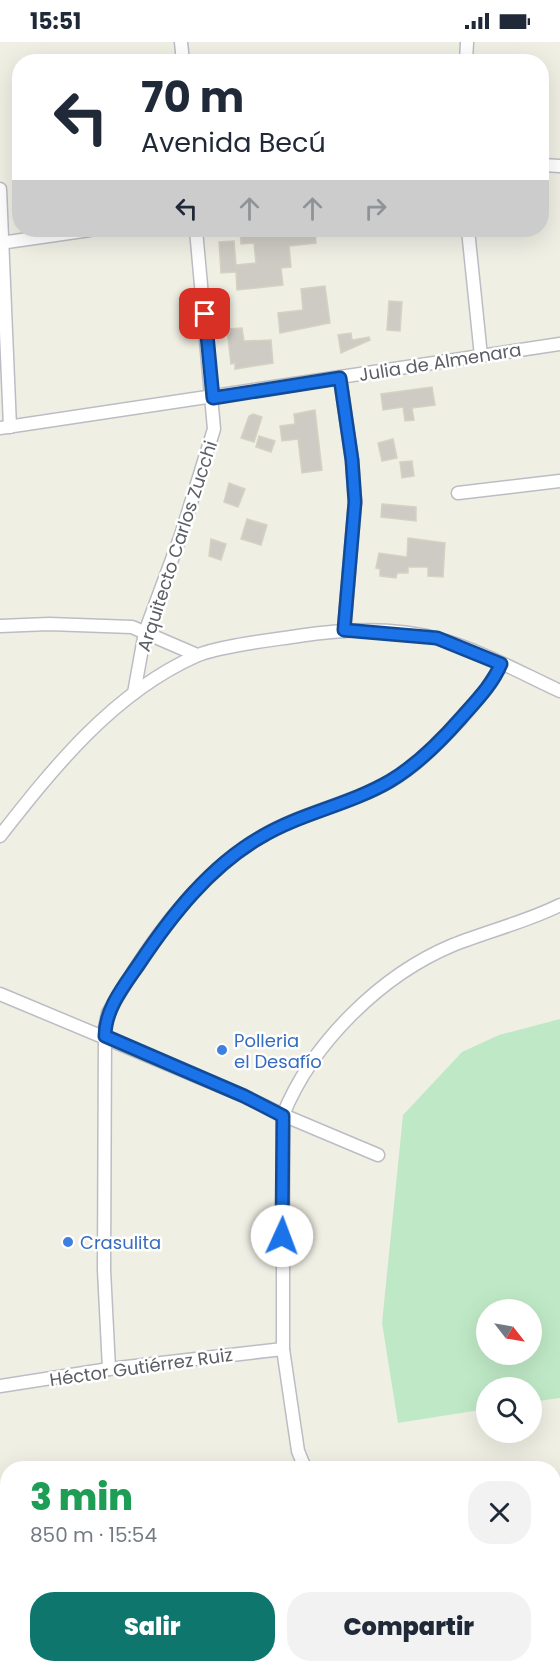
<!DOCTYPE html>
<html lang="es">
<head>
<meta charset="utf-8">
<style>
	:root { --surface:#fff; --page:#f2f2f3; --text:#1f2937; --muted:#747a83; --accent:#0f766e }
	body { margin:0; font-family:Poppins,sans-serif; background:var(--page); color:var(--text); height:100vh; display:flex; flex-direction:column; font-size:22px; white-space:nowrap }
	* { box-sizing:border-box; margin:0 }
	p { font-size:20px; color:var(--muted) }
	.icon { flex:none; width:33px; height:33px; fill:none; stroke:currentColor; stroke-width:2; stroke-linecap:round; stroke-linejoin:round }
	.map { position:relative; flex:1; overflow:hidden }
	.panel { position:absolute; left:0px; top:1419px; width:561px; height:212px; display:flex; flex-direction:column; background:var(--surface); border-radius:24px 24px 0 0; box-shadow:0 6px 24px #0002 }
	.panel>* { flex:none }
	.hud { position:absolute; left:12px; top:12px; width:537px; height:183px; border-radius:24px; box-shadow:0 6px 24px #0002; background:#fff; color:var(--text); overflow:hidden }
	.needle { width:39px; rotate:121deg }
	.tools { position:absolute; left:476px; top:1257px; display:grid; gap:12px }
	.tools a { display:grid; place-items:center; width:66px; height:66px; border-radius:50%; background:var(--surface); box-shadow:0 6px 24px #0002; font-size:30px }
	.pin { position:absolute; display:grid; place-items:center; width:51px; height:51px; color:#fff; margin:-26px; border-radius:12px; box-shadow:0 3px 9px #0006 }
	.me { position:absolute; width:66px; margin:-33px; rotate:2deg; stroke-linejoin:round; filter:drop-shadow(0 0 4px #0008) }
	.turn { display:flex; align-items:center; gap:21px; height:126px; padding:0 30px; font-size:27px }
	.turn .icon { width:78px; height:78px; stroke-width:2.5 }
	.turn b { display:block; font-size:42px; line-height:51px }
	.lanes { display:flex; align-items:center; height:57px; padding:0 30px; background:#0003; justify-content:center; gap:30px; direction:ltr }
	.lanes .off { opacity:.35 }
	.round { display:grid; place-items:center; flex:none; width:63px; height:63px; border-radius:24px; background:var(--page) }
	.head { display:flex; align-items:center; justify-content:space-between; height:102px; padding:0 30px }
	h1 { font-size:36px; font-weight:800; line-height:45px; color:#1e9e55 }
	.action { display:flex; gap:12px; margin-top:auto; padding:12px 30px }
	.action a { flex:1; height:69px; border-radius:24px; background:var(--accent); color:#fff; font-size:24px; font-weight:800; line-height:69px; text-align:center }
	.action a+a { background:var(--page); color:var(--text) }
	.status { display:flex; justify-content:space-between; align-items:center; height:42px; padding:0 30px; background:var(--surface); direction:ltr }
	.status svg { height:16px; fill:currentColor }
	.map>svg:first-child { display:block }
</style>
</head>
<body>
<div class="status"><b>15:51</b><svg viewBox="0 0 49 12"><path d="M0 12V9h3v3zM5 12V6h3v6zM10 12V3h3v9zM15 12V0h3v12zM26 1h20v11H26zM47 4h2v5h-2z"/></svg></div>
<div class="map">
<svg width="560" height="1630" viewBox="0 0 560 1630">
	<rect width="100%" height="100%" fill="#f0efe4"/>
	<path fill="#bfe9c6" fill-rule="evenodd" d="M560 977V1356L531 1360V1346H486V1367L398 1381 382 1281 403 1073 462 1010 499 993ZM486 1268H531V1312H486Z"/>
	<g fill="#cdcbc3" stroke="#d5d2c2" stroke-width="1.5">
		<polygon points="240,188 315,188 316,201 289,204 291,225 281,226 283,243 237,248 236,230 221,231 219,200 234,199 236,223 256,221 254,201 241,202"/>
		<polygon points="325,244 330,281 280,291 278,271 303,268 301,247"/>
		<polygon points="389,259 402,260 400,289 387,288"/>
		<polygon points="242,286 244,299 271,298 273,321 235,327 235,321 231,322 227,287"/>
		<polygon points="351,291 352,298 369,295 370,298 341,311 338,293"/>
		<polygon points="432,345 435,363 412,366 414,378 405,379 403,365 383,368 381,352"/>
		<polygon points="315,368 322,428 302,431 298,397 282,399 280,384 295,382 294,372"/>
		<polygon points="253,372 262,375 254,400 241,396 249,374"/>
		<polygon points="259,394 275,399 271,410 256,405"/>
		<polygon points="393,397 397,416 382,419 378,401"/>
		<polygon points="412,419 414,434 402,436 400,420"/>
		<polygon points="229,441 245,447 238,465 224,460"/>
		<polygon points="382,462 416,465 416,479 381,475"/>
		<polygon points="247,477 267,483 261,503 241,497"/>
		<polygon points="408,496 445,501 443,535 428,534 428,525 408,525 408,531 397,531 396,536 380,534 380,527 376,526 379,511 407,515"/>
		<polygon points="211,497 226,502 221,518 209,514"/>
	</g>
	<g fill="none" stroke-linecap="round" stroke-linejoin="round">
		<defs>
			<g id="street">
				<polyline points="181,0 183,20"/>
				<polyline points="466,20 467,0"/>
				<polyline points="542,123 560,124"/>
				<polyline points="0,147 10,385"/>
				<polyline points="468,188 481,314"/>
				<polyline points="0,201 90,188"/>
				<polyline points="340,336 352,418 355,460 344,589"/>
				<polyline points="0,386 560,302"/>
				<polyline points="458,451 560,439"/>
				<polyline points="0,584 49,582 132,585 197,613"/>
				<polyline points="134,651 145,590 181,493 214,387 196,188"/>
				<path d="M0 794C54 725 113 651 196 614 218 604 272 598 298 594 343 587 395 585 439 597 480 608 521 631 560 649"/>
				<polyline points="0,952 244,1054 283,1073 378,1113"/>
				<path d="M109 1327 104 1228 105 986 108 971C146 905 193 837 259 796 299 771 348 763 389 740 417 724 439 700 461 677 476 659 492 643 501 622"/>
				<polyline points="0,1344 109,1327 283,1307"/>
				<path d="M305 1426 298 1409 283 1307V1073C312 1001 381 933 453 903 488 889 526 880 560 863"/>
				<polyline points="554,1462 560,1461"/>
				<polyline points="0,1546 8,1545"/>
				<polyline points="289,1623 289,1630"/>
				<polyline points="465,1623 471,1630"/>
				<polyline points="180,1630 185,1623"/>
			</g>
		</defs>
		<use href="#street" stroke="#bcbdc4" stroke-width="15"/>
		<use href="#street" stroke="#fff" stroke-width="12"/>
	</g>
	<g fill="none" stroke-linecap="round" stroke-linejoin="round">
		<defs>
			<path id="route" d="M205 272 213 356 340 336 352 418 355 460 344 588 437 596 501 622C492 643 476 659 461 676 440 700 417 723 390 739 349 763 301 771 261 795 210 824 171 874 139 922 124 944 105 967 105 994L244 1054 283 1074 282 1194"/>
		</defs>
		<use href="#route" stroke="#114b97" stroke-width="15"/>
		<use href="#route" stroke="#1a73e8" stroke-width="10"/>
	</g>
	<g fill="#3f7fe0" stroke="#fff" stroke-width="2">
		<circle cx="222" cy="1008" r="6"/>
		<circle cx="68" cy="1200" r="6"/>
	</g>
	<g text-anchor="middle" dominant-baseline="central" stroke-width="5" stroke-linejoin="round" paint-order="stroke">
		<g font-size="18" fill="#5c5e66" stroke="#fff">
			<text transform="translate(440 320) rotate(-9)">Julia de Almenara</text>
			<text transform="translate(177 504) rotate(-72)">Arquitecto Carlos Zucchi</text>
			<text transform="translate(141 1325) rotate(-8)">Héctor Gutiérrez Ruiz</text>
		</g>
		<g font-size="18" fill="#366cbe" stroke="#fff" text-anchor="start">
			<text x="234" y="998">Polleria<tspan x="234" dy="21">el Desafío</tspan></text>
			<text x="80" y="1200">Crasulita</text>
		</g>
	</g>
</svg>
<div class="tools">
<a><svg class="needle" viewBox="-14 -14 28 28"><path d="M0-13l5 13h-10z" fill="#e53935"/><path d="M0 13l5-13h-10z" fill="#747a83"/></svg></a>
<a><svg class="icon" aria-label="search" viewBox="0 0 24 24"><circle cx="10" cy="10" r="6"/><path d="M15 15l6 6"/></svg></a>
</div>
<div class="pin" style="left:205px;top:272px;background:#d93025"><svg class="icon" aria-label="arrive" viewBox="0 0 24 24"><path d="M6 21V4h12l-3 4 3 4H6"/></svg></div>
<svg class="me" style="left:282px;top:1194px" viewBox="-20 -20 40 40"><circle r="19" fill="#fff"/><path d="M0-13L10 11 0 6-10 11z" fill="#1a73e8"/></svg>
<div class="hud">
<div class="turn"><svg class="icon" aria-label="left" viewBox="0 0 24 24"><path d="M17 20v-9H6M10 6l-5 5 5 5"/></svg><div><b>70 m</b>Avenida Becú</div></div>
<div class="lanes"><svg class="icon" aria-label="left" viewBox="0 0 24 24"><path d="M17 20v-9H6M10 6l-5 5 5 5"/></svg><svg class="icon off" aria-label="ahead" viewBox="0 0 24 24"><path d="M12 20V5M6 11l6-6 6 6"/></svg><svg class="icon off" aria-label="ahead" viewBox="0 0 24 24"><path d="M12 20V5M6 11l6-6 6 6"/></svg><svg class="icon off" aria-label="right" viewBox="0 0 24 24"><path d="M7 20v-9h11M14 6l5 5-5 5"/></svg></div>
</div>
<section class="panel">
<div class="head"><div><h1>3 min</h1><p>850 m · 15:54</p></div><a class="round"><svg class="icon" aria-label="close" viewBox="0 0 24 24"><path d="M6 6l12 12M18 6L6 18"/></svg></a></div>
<div class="action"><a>Salir</a><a>Compartir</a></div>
</section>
</div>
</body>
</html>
